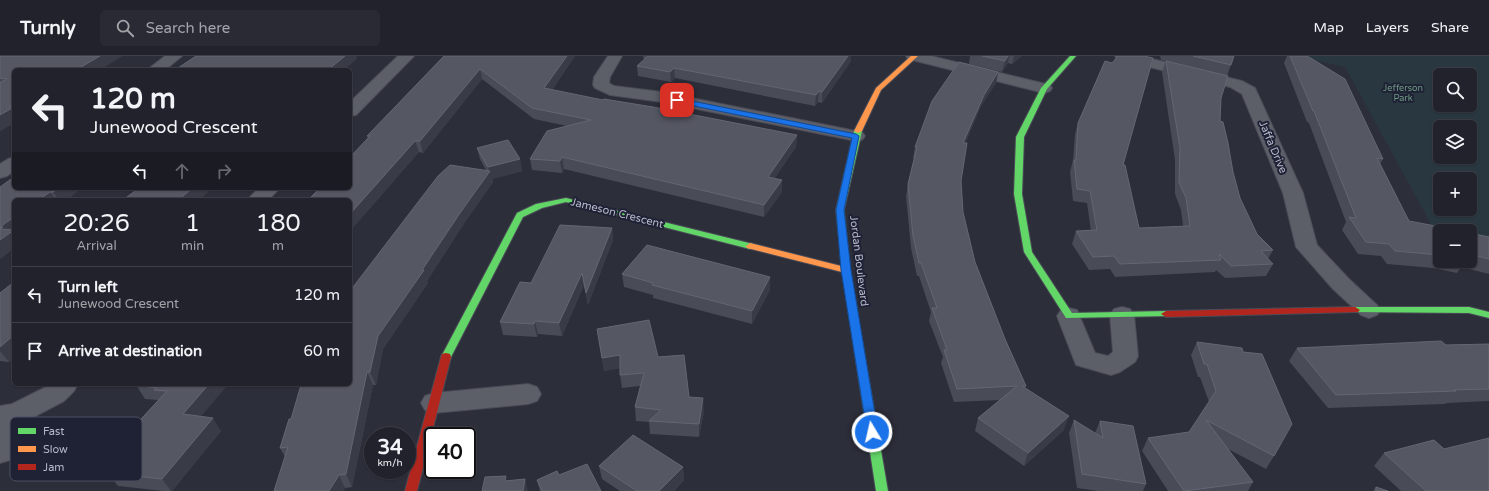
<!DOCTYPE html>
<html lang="en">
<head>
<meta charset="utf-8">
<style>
	:root { --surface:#21222c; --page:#292a34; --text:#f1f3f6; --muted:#a2a4a9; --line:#3e3f48 }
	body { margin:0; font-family:"Varela Round",sans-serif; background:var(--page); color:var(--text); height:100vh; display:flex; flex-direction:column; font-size:15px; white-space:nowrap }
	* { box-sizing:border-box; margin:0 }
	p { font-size:13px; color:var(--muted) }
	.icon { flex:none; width:22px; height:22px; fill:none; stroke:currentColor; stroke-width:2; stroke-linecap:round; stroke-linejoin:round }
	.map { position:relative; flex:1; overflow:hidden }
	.side { position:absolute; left:12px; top:142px; width:340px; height:188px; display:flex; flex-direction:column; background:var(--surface); border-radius:6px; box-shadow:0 1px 3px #0004,0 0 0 1px var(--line) }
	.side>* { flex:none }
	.hud { position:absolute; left:12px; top:12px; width:340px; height:122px; border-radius:6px; box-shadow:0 1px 3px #0004,0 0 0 1px var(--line); background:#21222c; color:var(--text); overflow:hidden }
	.buttons { position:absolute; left:1433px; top:12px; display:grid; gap:8px }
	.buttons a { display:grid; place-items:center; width:44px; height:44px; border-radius:6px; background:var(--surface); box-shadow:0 1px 3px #0004,0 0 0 1px var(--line); font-size:20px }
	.speed { position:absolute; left:364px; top:371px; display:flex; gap:8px; font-size:20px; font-weight:700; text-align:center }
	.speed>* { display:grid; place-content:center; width:52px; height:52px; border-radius:50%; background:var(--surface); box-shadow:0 1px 3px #0004,0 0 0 1px var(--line); line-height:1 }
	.speed small { font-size:10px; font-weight:400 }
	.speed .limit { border:2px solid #111; border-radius:6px; background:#fff; color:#111 }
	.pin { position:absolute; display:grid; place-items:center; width:34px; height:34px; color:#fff; margin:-17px; border-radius:8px; box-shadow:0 2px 6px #0006 }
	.me { position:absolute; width:44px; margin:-22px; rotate:351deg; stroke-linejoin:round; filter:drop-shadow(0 0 3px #0008) }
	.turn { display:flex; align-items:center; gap:14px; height:84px; padding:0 12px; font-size:18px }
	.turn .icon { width:52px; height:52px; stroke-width:2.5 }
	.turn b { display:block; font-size:28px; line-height:34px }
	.lanes { display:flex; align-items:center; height:38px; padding:0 12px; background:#0003; justify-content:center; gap:20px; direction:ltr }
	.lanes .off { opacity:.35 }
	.eta { display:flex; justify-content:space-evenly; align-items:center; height:68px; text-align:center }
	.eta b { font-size:24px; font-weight:600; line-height:28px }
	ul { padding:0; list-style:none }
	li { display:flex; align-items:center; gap:12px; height:56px; padding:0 12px; border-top:1px solid var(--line) }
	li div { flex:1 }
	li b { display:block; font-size:15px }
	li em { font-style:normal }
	header { display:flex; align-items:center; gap:24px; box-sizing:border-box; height:56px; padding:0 20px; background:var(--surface); border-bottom:1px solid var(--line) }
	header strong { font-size:19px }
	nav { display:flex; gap:22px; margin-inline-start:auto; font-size:14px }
	.search { width:280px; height:36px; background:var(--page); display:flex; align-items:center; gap:10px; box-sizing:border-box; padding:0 14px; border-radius:6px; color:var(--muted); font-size:15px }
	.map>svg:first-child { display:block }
</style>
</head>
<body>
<header>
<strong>Turnly</strong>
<div class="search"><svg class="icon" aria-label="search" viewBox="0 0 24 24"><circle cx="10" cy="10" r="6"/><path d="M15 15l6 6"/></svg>Search here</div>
<nav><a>Map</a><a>Layers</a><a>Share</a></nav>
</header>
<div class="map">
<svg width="1489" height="435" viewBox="0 0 1489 435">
	<rect width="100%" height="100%" fill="#2c2e3a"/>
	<path fill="#293740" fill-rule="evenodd" d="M1296 0H1489V186L1470 181V175H1445L1433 172 1345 11ZM1440 19H1470V49H1440ZM1440 71H1470V101H1440ZM1440 123H1470V153H1440Z"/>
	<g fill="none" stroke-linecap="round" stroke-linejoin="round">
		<defs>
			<g id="street">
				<polygon points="165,0 182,0 165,14 147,14"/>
				<polygon points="398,0 414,0 356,59 350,60 350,46"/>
				<polygon points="608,0 622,0 610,21 609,27 614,30 662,36 856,75 862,76 865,80 862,84 856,85 662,46 610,39 595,32 593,29 594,21"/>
				<polygon points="906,0 931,0 1050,29 1052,32 1050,35 1044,37 908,3"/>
				<polygon points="1115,0 1140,0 1242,25 1255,32 1303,137 1317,189 1349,223 1377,249 1381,254 1377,259 1369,262 1361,259 1333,233 1296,191 1283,137 1242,38 1230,31 1117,3"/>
				<polygon points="14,101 14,115 7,120 0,122 0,108 8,103"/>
				<polygon points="259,132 280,132 268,144 247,144"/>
				<polygon points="1122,251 1130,253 1134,259 1138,300 1135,306 1120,316 1111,319 1076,309 1057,260 1061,254 1069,252 1077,254 1095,297 1108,300 1113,296 1110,259 1114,253"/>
				<polygon points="49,328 78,328 74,335 64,345 28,364 10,404 0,407 0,350 12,348 46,331"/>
				<polygon points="528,328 537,331 541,338 537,345 528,348 434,357 425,354 421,347 425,340 434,337"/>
			</g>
			<g id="fast">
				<polygon points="1070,0 1076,0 1047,33 1024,81 1022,138 1032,196 1072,257 1166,255 1169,256 1171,258 1169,260 1066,262 1024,196 1014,138 1016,81 1041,32"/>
				<polygon points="858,73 862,75 844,154 850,214 888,435 876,435 842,214 836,154 854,75"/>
				<polygon points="566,142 753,188 754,190 750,193 566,146 542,152 523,161 451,301 450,304 442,304 441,301 517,157 536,148"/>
				<polygon points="1355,251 1469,251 1489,256 1489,262 1469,257 1352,256 1350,254"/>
			</g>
			<g id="slow">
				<polygon points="911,0 918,0 881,34 862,75 858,77 854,75 876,32"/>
				<polygon points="750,187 849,212 850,214 846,217 747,192 746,190"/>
			</g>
			<g id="jam">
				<polygon points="1355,251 1360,254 1358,256 1166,261 1161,258 1166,255"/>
				<polygon points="446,297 450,298 451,301 417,435 405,435 441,301 442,298"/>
			</g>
		</defs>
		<use href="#street" stroke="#4a4b57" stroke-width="2"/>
		<use href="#fast" stroke="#4a4b57" stroke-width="2"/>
		<use href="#slow" stroke="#4a4b57" stroke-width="2"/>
		<use href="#jam" stroke="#4a4b57" stroke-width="2"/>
		<use href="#street" fill="#5c5e68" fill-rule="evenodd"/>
		<use href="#fast" fill="#63d668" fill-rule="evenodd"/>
		<use href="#slow" fill="#ff974d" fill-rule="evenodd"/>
		<use href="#jam" fill="#b3261e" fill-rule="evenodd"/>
	</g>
	<g fill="#494b57">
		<polygon points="0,0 14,14 14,67 0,75"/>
		<polygon points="444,0 575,0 552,34 603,44 797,79 796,91 774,123 782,124 782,136 764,161 564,113 562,117 532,114 530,103 567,70 534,63 482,23 423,97 419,96 350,175 350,144 320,132 368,83 367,80"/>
		<polygon points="643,0 851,0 851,5 822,47 818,46 815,50 675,22 671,26 638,20 637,10 644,4"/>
		<polygon points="970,0 1022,0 1012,8 1008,7 1002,16 969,8"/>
		<polygon points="1160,0 1234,0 1227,20 1161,4"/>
		<polygon points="1287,0 1304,0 1383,103 1380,108 1409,165 1440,175 1440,205 1470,205 1470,177 1489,181 1489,218 1461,211 1457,217 1433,212 1387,208 1381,200 1358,198 1342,174 1346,166 1309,67 1307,66 1284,7"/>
		<polygon points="1166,5 1221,42 1220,65 1240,142 1257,178 1273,194 1268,203 1273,208 1266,220 1225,222 1216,214 1215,216 1115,221 1110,213 1089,214 1072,188 1076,175 1091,175 1087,147 1073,145 1070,116 1073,104 1075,78 1078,67 1112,7 1123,109 1139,172 1183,170 1181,154 1175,138 1175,104 1162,16"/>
		<polygon points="998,16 996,27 981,50 965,87 961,125 963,156 975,206 1005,283 1026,330 1025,332 1064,374 1024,410 975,375 978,362 1001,344 954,346 941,307 943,301 929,265 931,256 919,220 917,220 911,192 906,140 908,128 914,102 913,102 915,91"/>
		<polygon points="477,92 520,103 522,115 492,123 493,126 463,169 427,225 428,227 383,293 376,329 373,329 352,431 345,432 285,401 280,392 291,363 486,114 480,103"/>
		<polygon points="0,131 82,132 66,144 14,144 14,192 0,203"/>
		<polygon points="612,172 613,184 588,249 584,229 562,280 538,278 537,281 503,279 500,266 531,227"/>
		<polygon points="622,218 770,234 752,268 653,242 653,239 624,231"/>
		<polygon points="14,223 14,301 9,306 0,305 0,237 13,227 11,225"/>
		<polygon points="597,273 658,301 689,341 704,355 699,381 650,378 649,366 636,365 635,351 640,330 622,332 620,319 620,312 604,315"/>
		<polygon points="1197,286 1274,400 1266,413 1228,393 1253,426 1248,435 1168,435 1142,395 1148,382 1189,376 1209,346 1200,321 1198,321 1191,299"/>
		<polygon points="1489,288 1489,345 1447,347 1445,348 1328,352 1289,305 1297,292"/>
		<polygon points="228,328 201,360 221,375 172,435 163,435 118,430 108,417 116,408 108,399 158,344 145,343 136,329"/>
		<polygon points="1074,364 1095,377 1100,365 1146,428 1143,435 1098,435 1077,432 1069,377"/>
		<polygon points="1444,393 1489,435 1401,435 1374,410 1384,397"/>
		<polygon points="599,410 683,411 684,424 674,435 620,435 602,423"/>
		<polygon points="537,424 542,435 540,435"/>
		<polygon points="1376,431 1388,435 1373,435"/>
	</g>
	<g fill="#393b46">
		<polygon points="100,0 123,0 100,14 76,14"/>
		<polygon points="345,0 358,0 356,1 357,3 344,14 329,14 329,13"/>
		<polygon points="567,0 575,0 546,43 544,32"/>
		<polygon points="848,0 851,0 851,5 822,47 822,36"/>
		<polygon points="1008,0 1009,0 1008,7 1002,16 1005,5"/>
		<polygon points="1014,0 1022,0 1012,8"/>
		<polygon points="674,12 675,22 671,26 670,16"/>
		<polygon points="480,13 482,23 423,97 420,85"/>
		<polygon points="998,16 996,27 981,50 961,98 963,87 984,39"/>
		<polygon points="819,35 818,46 815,50 816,39"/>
		<polygon points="14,48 14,67 0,75 0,59 9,51"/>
		<polygon points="797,79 796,91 767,133 768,121"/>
		<polygon points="415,85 419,96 350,175 350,158"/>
		<polygon points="562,101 564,113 562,117 560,105"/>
		<polygon points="520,103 522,115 492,123 493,126 463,169 427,225 428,227 383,293 376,329 370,316 378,280 460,157 489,116 488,111"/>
		<polygon points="782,124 782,136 764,161 764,149"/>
		<polygon points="59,132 82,132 66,144 59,144 53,136"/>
		<polygon points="193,132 213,132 199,144 178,144"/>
		<polygon points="50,136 56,144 38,144"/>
		<polygon points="14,161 14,192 0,203 0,171"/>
		<polygon points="612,172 613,184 588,249 586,237"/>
		<polygon points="582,217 584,229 562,280 559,267"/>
		<polygon points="770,221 770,234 752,268 752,255"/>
		<polygon points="535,265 538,278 537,281 534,268"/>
		<polygon points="14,279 14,301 9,306 0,295 0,291"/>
		<polygon points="620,299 621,312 604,315 602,302"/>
		<polygon points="367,316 373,329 352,431 346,418"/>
		<polygon points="209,328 228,328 191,372 183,358"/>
		<polygon points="703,342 704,355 699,381 699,368"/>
		<polygon points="1069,360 1064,374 1024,410 1028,397"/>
		<polygon points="213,362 221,375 172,435 171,435 162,423"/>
		<polygon points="683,411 684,424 674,435 659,435"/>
		<polygon points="339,419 345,432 344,435 329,435"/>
		<polygon points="525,423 528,435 523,435"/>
	</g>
	<g fill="#555763" stroke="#646673">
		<polygon points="0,0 100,0 76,14 14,14 14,48 9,51 14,51 0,59 0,27 7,23 0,22"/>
		<polygon points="196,0 345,0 329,13 332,13 331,14 175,14"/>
		<polygon points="444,0 567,0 544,32 603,44 604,43 653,51 797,79 768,121 782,124 764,149 562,101 560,105 530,103 547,75 591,64 532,52 480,13 420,85 415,85 350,158 350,144 308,144 320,132 350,132 350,101 370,80 367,80"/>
		<polygon points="648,0 848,0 822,36 819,35 816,39 674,12 670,16 637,10"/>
		<polygon points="982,0 1008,0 1005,5"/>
		<polygon points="1118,0 1144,0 1153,2 1123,109 1125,109 1139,172 1190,170 1186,142 1179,126 1180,92 1166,5 1228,20 1221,42 1220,65 1223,66 1228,87 1233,116 1240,142 1257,178 1273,194 1261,195 1273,208 1231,210 1219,198 1221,204 1120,208 1114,200 1093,201 1076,175 1097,174 1090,135 1077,133 1074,104 1076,104 1078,67 1105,5 1112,7"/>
		<polygon points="1193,0 1234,0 1231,9"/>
		<polygon points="1290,0 1304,0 1309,1 1345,23 1383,103 1377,102 1409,165 1462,175 1440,175 1440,199 1395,195 1389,188 1366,186 1349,161 1356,162 1314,55 1313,55"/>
		<polygon points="959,6 998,16 984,39 963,87 967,87 961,125 963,156 975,206 1005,283 1026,330 1022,330 1069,360 1028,397 978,362 1017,330 957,333 944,294 947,294 932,252 937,252 921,207 919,207 913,180 908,128 917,91 915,91 932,45"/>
		<polygon points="508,84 520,103 488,111 477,92"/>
		<polygon points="450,109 490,115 460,157 422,214 424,214 378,280 370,316 367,316 346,418 339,419 329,435 274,435 288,391 280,392 289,363 291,363 301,329 306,328 350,328 350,235 438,120"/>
		<polygon points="14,121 14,132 59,132 53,136 50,136 38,144 14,144 14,161 0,171 3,171 0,173 14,174 0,184 0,131"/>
		<polygon points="139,132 193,132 178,144 123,144"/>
		<polygon points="560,169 612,172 586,237 582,217 559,267 535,265 534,268 500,266 520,226 531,227"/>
		<polygon points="1470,177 1489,181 1489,203 1470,198"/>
		<polygon points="647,189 770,221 752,255 652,229 653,227 622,218"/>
		<polygon points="14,226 14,279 0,291 0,237"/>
		<polygon points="649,264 658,301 684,299 689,341 703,342 699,368 649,365 661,354 635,351 644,317 620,319 620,299 602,302 597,273"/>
		<polygon points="1441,285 1446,289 1489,288 1489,333 1454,334 1456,335 1336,339 1297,292"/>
		<polygon points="1197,286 1242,292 1243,296 1262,298 1292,368 1274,400 1206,364 1253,426 1184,435 1148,382 1189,376 1216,335 1207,308 1204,308"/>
		<polygon points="138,328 209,328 183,358 213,362 162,423 108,417 123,400 108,399 167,335 154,334 157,332 136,329"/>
		<polygon points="1074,364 1103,382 1100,365 1133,370 1146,428 1082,418"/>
		<polygon points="633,379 683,411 659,435 637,435 599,410"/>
		<polygon points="1489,382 1489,435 1426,435 1384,397 1434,384 1444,393"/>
		<polygon points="587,408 601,435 542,435 537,424 557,415 559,419"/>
		<polygon points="506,420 505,425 525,423 523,435 482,435 485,421"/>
		<polygon points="1376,431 1388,435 1376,435"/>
	</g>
	<polygon fill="#1a73e8" stroke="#114b97" points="677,42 856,78 859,80 844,154 851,214 878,376 876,379 872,380 868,379 867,376 841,214 836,154 852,82 674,46 674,43"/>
	<g text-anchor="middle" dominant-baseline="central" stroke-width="4" stroke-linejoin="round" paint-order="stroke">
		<g font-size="9" fill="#6e9b84" stroke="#1f2235">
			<text x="1403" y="32">Jefferson<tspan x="1403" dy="10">Park</tspan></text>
		</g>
		<g font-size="11" fill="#b7b9ca" stroke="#1f2235">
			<text transform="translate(1273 91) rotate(67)">Jaffa Drive</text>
			<text transform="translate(617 157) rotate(14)">Jameson Crescent</text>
			<text transform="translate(859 205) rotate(83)">Jordan Boulevard</text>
		</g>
	</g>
	<rect x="10" y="361" width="132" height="64" rx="6" fill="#1f2235" stroke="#4d4f62" stroke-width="1"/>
	<rect x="18" y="372" width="18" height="6" fill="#63d668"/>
	<rect x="18" y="390" width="18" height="6" fill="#ff974d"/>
	<rect x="18" y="408" width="18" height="6" fill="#b3261e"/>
	<g font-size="11" fill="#b7b9ca">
		<text x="43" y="379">Fast</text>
		<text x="43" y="397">Slow</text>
		<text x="43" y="415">Jam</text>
	</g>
</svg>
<div class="buttons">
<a><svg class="icon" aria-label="search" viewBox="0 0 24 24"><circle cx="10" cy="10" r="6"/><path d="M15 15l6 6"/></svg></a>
<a><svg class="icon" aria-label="layers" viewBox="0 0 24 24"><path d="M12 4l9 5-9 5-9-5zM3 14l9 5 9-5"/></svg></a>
<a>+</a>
<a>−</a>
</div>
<div class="speed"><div>34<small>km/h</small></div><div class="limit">40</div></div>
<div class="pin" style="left:677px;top:44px;background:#d93025"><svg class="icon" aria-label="arrive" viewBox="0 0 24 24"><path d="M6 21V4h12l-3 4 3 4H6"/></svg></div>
<svg class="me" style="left:872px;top:376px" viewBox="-20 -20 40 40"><circle r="17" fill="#1a73e8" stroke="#fff" stroke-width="3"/><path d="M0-11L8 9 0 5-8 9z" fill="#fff"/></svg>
<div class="hud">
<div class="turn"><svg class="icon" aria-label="left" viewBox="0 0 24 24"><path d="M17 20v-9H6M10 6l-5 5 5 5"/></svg><div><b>120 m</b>Junewood Crescent</div></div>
<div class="lanes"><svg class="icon" aria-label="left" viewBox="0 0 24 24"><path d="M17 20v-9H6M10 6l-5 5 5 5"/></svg><svg class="icon off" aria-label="ahead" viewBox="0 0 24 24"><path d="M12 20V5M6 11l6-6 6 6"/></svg><svg class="icon off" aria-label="right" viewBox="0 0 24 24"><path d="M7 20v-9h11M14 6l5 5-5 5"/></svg></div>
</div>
<section class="side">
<div class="eta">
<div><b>20:26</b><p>Arrival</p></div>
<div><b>1</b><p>min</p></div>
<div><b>180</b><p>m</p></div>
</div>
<ul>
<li><svg class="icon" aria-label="left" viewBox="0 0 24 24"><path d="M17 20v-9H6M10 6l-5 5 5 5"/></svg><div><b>Turn left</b><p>Junewood Crescent</p></div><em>120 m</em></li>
<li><svg class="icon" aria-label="arrive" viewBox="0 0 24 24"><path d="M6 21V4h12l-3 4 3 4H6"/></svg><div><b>Arrive at destination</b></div><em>60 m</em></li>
</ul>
</section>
</div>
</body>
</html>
